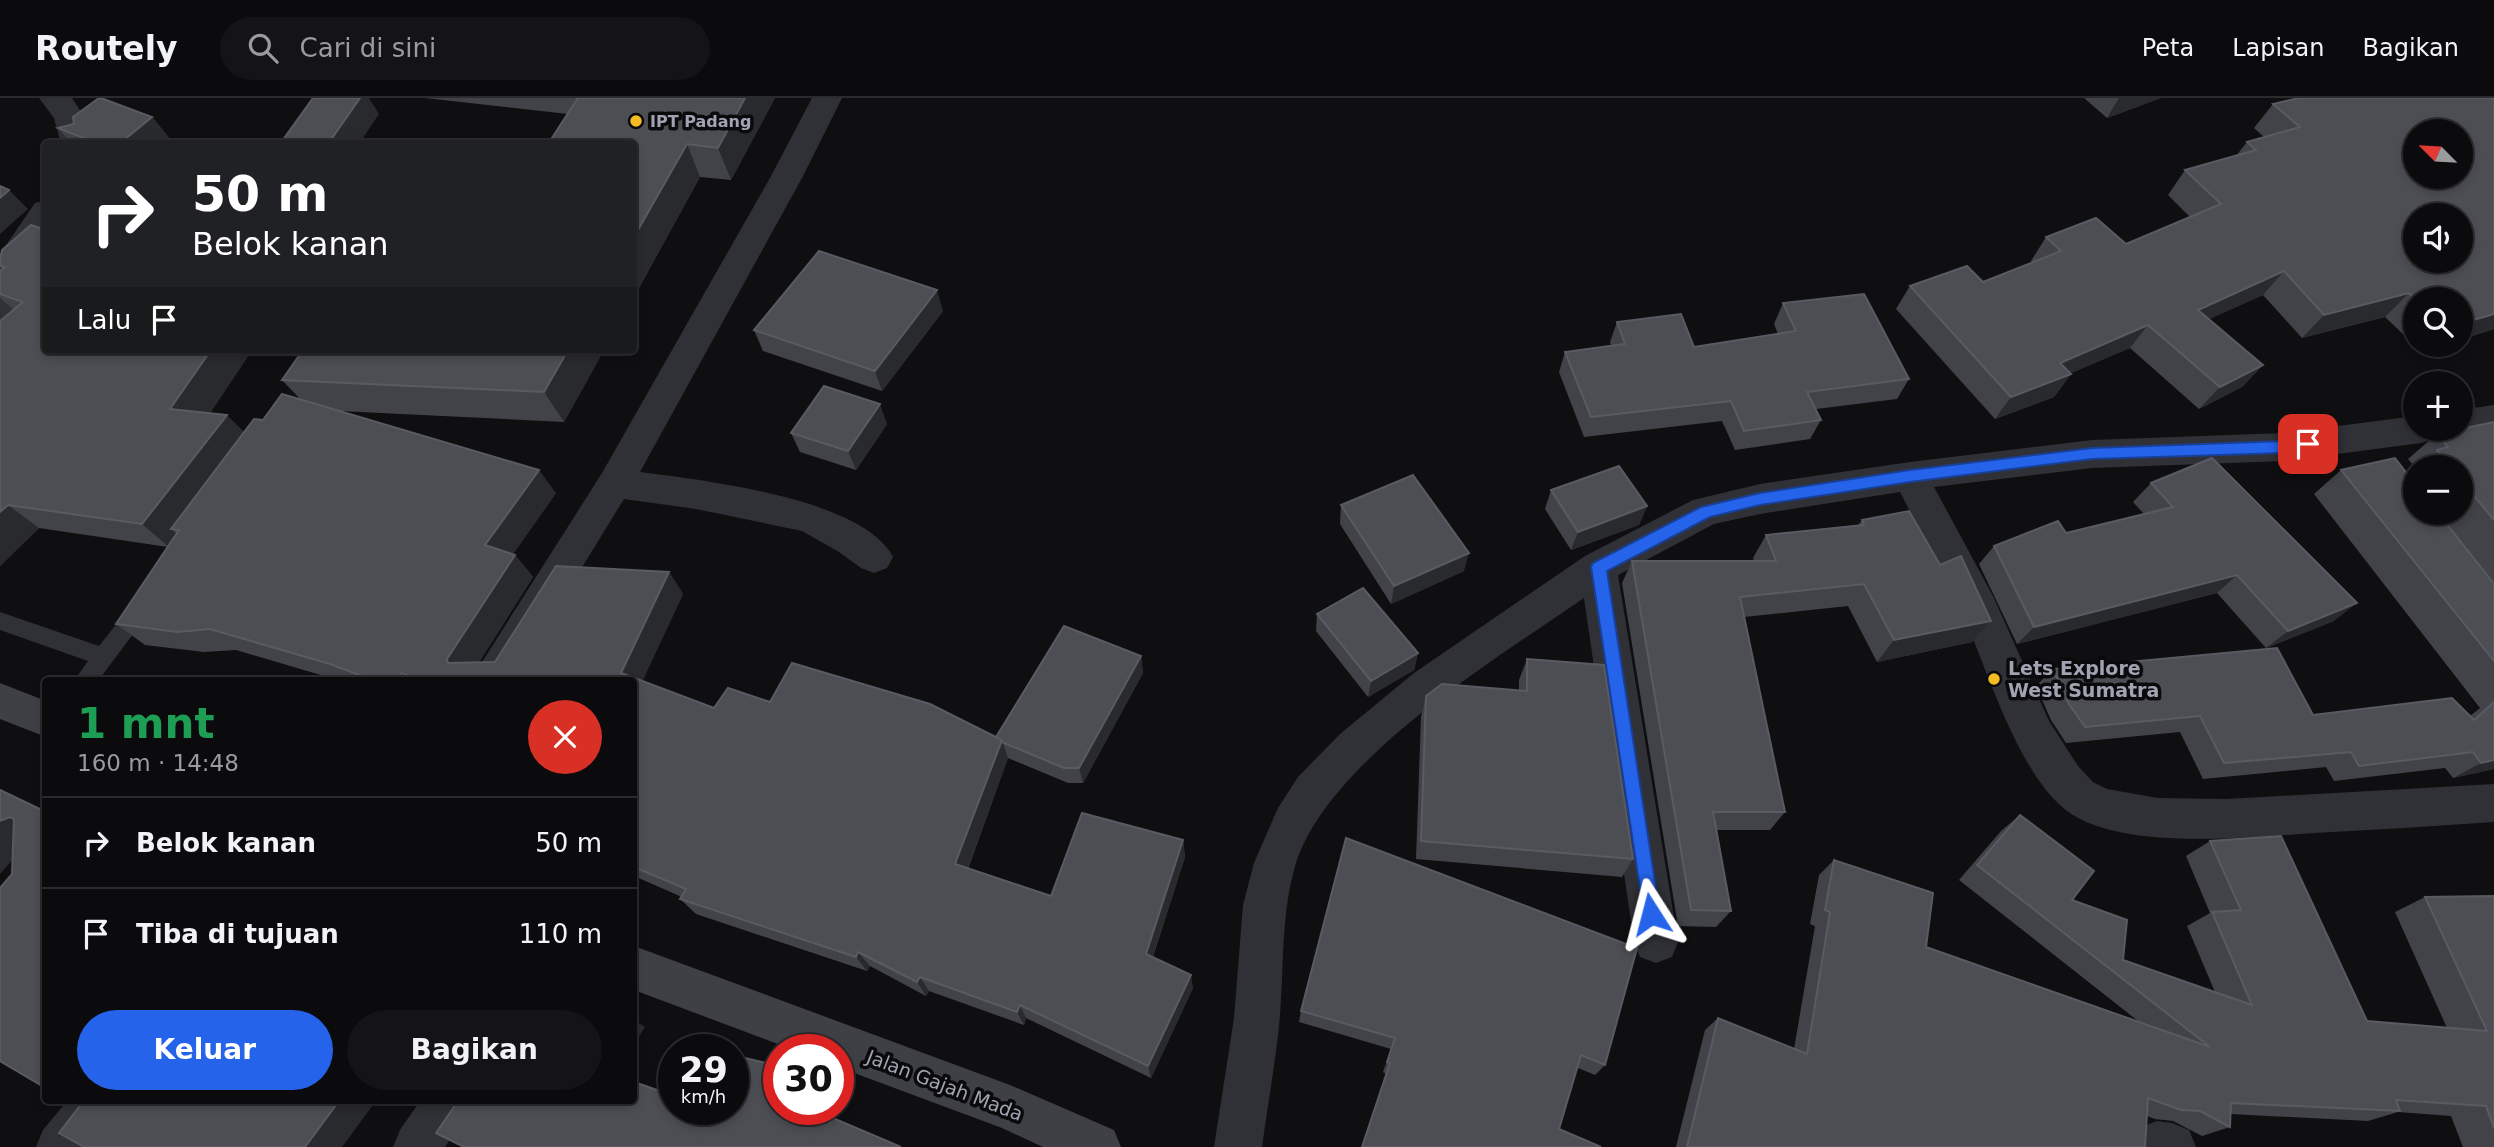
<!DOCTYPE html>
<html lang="id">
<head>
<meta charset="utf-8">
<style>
	:root { --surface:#0b0b0d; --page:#141416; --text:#f1f3f6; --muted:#9a9b9d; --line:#2b2b2e; --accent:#2563eb }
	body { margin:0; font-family:"DejaVu Sans",sans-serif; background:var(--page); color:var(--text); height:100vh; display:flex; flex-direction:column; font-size:26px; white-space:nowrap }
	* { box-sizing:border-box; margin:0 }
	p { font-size:23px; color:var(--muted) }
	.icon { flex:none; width:38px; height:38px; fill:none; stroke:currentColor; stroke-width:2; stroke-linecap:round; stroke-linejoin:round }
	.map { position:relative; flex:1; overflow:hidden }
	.sheet { position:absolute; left:42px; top:579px; width:595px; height:427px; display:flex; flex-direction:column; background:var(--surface); border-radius:7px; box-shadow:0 4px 10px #0003,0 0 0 2px var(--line) }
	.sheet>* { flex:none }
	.hud { position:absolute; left:42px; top:42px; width:595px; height:214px; border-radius:7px; box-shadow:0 4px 10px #0003,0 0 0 2px var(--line); background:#202124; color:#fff; overflow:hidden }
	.needle { width:46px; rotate:294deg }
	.buttons { position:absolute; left:2403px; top:21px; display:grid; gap:14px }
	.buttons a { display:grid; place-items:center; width:70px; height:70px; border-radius:50%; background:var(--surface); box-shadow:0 4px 10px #0003,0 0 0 2px var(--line); font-size:35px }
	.speed { position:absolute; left:658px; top:936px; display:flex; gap:14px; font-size:35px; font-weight:700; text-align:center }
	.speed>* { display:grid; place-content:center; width:91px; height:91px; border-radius:50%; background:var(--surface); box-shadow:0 4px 10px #0003,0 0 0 2px var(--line); line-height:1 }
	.speed small { font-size:18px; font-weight:400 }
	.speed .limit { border:10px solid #d22; background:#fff; color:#111 }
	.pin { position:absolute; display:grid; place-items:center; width:60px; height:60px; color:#fff; margin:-30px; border-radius:14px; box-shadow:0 4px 10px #0006 }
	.me { position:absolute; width:77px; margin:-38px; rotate:351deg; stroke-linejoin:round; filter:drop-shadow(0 0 5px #0008) }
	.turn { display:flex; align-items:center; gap:24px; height:147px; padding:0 35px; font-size:32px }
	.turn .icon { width:91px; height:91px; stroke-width:2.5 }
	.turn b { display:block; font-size:49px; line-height:60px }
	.then { display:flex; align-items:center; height:66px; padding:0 35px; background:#0003; gap:14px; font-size:26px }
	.round { display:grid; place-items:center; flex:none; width:74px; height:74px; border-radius:37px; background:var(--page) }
	.headline { display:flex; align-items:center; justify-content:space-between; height:119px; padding:0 35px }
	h1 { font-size:42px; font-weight:700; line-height:52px; color:#1e9e55 }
	.action { display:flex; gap:14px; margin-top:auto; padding:14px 35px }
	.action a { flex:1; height:80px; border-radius:42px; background:var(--accent); color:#fff; font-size:28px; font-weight:700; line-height:80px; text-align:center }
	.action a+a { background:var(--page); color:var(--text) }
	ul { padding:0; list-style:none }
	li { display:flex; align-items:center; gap:21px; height:91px; padding:0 35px; border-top:2px solid var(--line) }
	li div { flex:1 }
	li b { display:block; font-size:26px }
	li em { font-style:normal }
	header { display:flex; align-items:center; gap:42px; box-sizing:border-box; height:98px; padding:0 35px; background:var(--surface); border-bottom:2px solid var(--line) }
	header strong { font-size:33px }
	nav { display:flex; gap:38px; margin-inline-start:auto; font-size:24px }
	.search { width:490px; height:63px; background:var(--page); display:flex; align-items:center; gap:18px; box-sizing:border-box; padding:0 24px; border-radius:38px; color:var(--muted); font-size:26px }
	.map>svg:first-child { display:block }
</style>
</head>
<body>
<header>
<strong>Routely</strong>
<div class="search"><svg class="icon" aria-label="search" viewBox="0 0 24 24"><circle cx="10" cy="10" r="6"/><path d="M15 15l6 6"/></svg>Cari di sini</div>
<nav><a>Peta</a><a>Lapisan</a><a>Bagikan</a></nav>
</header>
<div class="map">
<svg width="2494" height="1049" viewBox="0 0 2494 1049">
	<rect width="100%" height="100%" fill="#0f0f11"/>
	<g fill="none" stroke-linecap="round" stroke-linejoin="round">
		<polygon fill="#303136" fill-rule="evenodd" points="141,501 148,504 151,510 148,516 98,583 74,583 88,563 0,532 0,514 99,548 134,504"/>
		<g fill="#303136" fill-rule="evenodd">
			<polygon points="39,0 72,0 85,20 91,46 61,46 54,20"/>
			<path d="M812 0H842L802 80 640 374C701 382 863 400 893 459L887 470 874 475 861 470 839 454 802 433 696 411 624 401 512 583H470L602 375 770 80Z"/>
			<polygon points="46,102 46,138 30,162 20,221 12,233 0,236 0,156 35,105"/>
			<polygon points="2494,307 2494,335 2460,340 2448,336 2445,331 2460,331 2460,312"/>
			<path d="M2415 318V331H2438L2433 341 2421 345 2284 363 2092 370 1934 389 1993 498 2049 623 2078 668 2093 684 2107 691 2158 700 2226 701 2494 686V724C2434 728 2374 732 2314 735 2250 739 2112 755 2061 708 2014 665 1987 570 1961 512 1942 472 1920 433 1900 394L1760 416 1714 426 1618 477 1678 844 1672 859 1656 865 1640 859 1634 844 1584 500C1496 561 1329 662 1296 765 1281 814 1284 867 1280 918 1276 962 1268 1005 1262 1049H1214L1234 920 1243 807 1254 765 1278 710 1298 679 1340 636 1414 575 1585 458 1693 402 1760 386 1910 364 2092 342 2284 335Z"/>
			<polygon points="67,1003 120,1003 113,1019 90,1049 36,1049 43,1032"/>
			<polygon points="420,1003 471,1003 464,1019 445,1049 393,1049 400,1032"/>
			<polygon points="2157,1023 2172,1025 2189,1032 2196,1049 2126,1049 2133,1032"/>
		</g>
		<g fill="#3e4046" fill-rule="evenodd">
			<polygon points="0,585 46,603 46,639 0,621"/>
			<polygon points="634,848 1010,987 1114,1032 1121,1049 1043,1049 1002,1030 838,969 838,952 794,952 634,892"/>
		</g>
	</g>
	<g fill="#424349">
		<polygon points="425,0 775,0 731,82 700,79 634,199 634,46 568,16"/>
		<polygon points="2084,0 2161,0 2107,20"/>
		<polygon points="2494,0 2494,231 2460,242 2460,201 2415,201 2415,247 2444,247 2422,254 2385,219 2302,240 2263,197 2209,221 2263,267 2242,289 2199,311 2130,250 2070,275 2071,276 2054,299 1995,321 1896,211 1910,188 1983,184 2032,165 2031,163 2046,139 2126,146 2190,119 2168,97 2185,72 2236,58 2247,44 2264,39 2254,30 2273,6"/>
		<polygon points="152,19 170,41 165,46 72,46 58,30"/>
		<polygon points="46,132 46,252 252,252 210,315 244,334 300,301 282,282 604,252 564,324 340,313 556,395 513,456 515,457 533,479 479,564 495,564 669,474 683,496 642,583 714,610 770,604 996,639 1141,558 1143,575 1083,685 1068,685 1008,660 968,771 1051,798 1183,742 1185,759 1153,859 1193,890 1151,980 1026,920 1024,927 929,893 926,898 870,868 867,873 696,816 680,801 682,799 634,778 634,583 341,583 236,552 204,554 145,547 116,526 168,449 39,430 0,468 0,223 14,212 0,200 0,173 3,171 0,168 0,162"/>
		<polygon points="1783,205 1909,281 1897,301 1816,311 1821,322 1810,341 1735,352 1722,323 1584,339 1559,274 1565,254 1611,247 1610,244 1617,224 1694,249 1778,236 1774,226"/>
		<polygon points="943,213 882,293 763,253 754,232"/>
		<polygon points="2494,324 2494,486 2438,415 2460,415 2460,369 2415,369 2408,361 2437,336"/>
		<polygon points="887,326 856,372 800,354 791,335"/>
		<polygon points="2415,370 2415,385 2408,376"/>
		<polygon points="2341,372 2494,486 2494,671 2453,680 2445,670 2334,683 2326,669 2203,681 2180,634 2066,645 2051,622 2036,588 2053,571 2313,617 2470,618 2480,610 2314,396"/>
		<polygon points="2151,385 2334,523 2266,550 2217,495 2017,546 1979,466 1994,448 2066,435 2144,416 2133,404"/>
		<polygon points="1551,392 1647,408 1639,427 1571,452 1545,411"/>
		<polygon points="1341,407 1464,473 1391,506 1340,426"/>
		<polygon points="1862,422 1940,467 1991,523 1972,544 1877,564 1848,508 1744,519 1785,714 1770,732 1717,732 1731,813 1716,829 1678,828 1622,485 1632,463 1754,463 1753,460 1766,437 1858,427"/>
		<polygon points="1317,516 1418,555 1414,572 1368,599 1316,533"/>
		<polygon points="1527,561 1633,761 1622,779 1416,761 1421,619 1426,598 1519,592 1519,582"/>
		<polygon points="2020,717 2072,802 2123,862 2215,894 2187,828 2210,815 2186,758 2210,743 2367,923 2447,930 2395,814 2425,799 2494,798 2494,1049 2463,1049 2451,1018 2398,1014 2368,1023 2230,1016 2230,1029 2202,1038 2173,1023 2155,1021 2147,1018 2145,1049 1676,1049 1705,932 1718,920 1794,951 1815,828 1810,826 1819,777 1834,762 1926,849 2138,923 1959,782 2001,733"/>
		<polygon points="1346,740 1605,967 1595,977 1578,970 1386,976 1383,974 1391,951 1299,924 1301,913"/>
	</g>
	<g fill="#292a2e">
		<polygon points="360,0 369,0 379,16 359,46 328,46"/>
		<polygon points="745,0 775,0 731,82 718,50"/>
		<polygon points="2119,0 2161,0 2107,20"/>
		<polygon points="152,19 170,41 165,46 119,46"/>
		<polygon points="687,46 700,79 634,199 634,139"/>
		<polygon points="9,92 28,111 0,136 0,100"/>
		<polygon points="2284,173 2263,197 2178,235 2198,212"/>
		<polygon points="937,192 943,213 882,293 875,273"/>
		<polygon points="2409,195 2385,219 2302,240 2324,217"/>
		<polygon points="2494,216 2494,231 2460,242 2460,226"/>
		<polygon points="2148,227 2130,250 2051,284 2071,276 2054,299 1995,321 2011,299 2060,265"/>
		<polygon points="2429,247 2444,247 2422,254"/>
		<polygon points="211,252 252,252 196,336 170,311"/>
		<polygon points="568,252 604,252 564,324 544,294"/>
		<polygon points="2263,267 2242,289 2199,311 2220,289"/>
		<polygon points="880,306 887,326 856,372 848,353"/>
		<polygon points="227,317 252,342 171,431 179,438 170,450 142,426"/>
		<polygon points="539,372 556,395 504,469 485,447"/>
		<polygon points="8,407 39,430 0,468 0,414"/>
		<polygon points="1647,408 1639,427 1571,452 1578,434"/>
		<polygon points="1469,455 1464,473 1391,506 1394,488"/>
		<polygon points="515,457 533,479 468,582 448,565 447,561"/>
		<polygon points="669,474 683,496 637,595 621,575"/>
		<polygon points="2237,477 2217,495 2017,546 2034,529"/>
		<polygon points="2357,505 2334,523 2266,550 2288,533"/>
		<polygon points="1991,523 1972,544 1877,564 1894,542"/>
		<polygon points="1418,555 1414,572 1368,599 1371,583"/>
		<polygon points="1141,558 1143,575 1083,685 1079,670"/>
		<polygon points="402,575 410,583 396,583"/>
		<polygon points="1002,642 1008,660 963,783 955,766"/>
		<polygon points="2494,662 2494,671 2453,680 2481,665"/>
		<polygon points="10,719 45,737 29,743 0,776 0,723"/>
		<polygon points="1183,742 1185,759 1149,870 1146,856"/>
		<polygon points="858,854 870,868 867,873 856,859"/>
		<polygon points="1191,877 1193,890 1151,980 1148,968"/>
		<polygon points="920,879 929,893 926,898 917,884"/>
		<polygon points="1020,907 1026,920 1024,927 1017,914"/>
		<polygon points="634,922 645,929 634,947"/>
		<polygon points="339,1003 376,1003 342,1049 305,1049"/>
	</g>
	<g fill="#4c4e54" stroke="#595b63" stroke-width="2" fill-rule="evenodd">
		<polygon points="99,0 101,0 152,19 119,46 99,46 58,30 74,26 73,19"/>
		<polygon points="313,0 360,0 328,46 280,46"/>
		<polygon points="578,0 745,0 718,50 687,46 634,139 634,46 548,46"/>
		<path d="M2299 0H2494V216L2460 226V201H2415L2409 195 2324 217 2284 173 2198 212 2263 267 2220 289 2148 227 2060 265 2071 276 2011 299 1910 188 1967 168 1983 184 2061 153 2046 139 2096 120 2126 146 2221 106 2185 72 2256 52 2247 44 2300 29 2273 6ZM2415 33H2460V79H2415ZM2415 117H2460V163H2415Z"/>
		<polygon points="0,88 9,92 0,100"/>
		<polygon points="31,127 46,132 46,252 211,252 170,311 227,317 142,426 8,407 0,414 0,223 23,204 0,196 0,173 5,169 0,168 0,162 2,152"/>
		<polygon points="819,153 937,192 875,273 754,232"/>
		<polygon points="1864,196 1909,281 1807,294 1821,322 1744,333 1731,303 1591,319 1565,254 1625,246 1617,224 1681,216 1694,249 1796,233 1783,205"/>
		<polygon points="303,252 568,252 544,294 282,282"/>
		<polygon points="824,288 880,306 848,353 791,335"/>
		<polygon points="282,296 539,372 485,447 515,457 447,561 448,565 495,564 556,468 669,474 621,575 714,610 728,590 770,604 792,565 930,606 1002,642 955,766 1051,798 1082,715 1183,742 1146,856 1191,877 1148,968 1020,907 1017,914 920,879 917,884 858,854 856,859 680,801 686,791 634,769 634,583 422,583 402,575 396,583 375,583 330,566 210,531 177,534 116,526 179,432 171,431 254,321 263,322"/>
		<polygon points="2494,324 2494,422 2467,389 2460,389 2460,369 2447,369 2447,365 2437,352 2448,349 2437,336"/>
		<polygon points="2212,360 2357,505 2288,533 2237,477 2034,529 1994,448 2058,423 2066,435 2173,409 2151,385"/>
		<polygon points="2395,360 2415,386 2415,415 2438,415 2494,486 2494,563 2341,372"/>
		<polygon points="1619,368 1647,408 1578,434 1551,392"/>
		<polygon points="1413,377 1469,455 1394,488 1341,407"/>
		<polygon points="1909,413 1940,467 1961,458 1991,523 1894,542 1864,486 1740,499 1785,714 1713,714 1731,813 1691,812 1632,463 1776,463 1766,437 1864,427 1862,422"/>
		<polygon points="1363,490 1418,555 1371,583 1317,516"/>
		<polygon points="1064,528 1141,558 1079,670 1064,670 1002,644 1002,642 996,639"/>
		<polygon points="2277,550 2313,617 2452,600 2474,622 2494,604 2494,662 2481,665 2473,654 2359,668 2351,654 2224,665 2200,618 2085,629 2069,606 2053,571"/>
		<polygon points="1527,561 1604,567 1633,761 1421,743 1426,598 1442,586 1527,593"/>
		<polygon points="0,692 46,714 46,989 44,989 0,963 0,790 12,776 14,721 10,719 0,723"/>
		<polygon points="2020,717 2094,773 2072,802 2127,822 2123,862 2252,907 2212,814 2241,812 2210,743 2281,738 2367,923 2487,933 2425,799 2494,798 2494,1030 2486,1008 2396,1002 2400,1013 2231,1005 2230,1029 2200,1013 2181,1012 2148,1000 2145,1049 1687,1049 1718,920 1807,956 1830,814 1825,812 1834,762 1933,795 1926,849 2210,949 1977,767"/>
		<polygon points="1346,740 1637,850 1605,967 1581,957 1559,1031 1601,1049 1362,1049 1390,965 1387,964 1395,940 1301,913"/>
		<polygon points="733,957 779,968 779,1012 814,1012 901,1049 464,1049 436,1035 458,1003 634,1003 634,984 674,998 674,1012 733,1012"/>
		<polygon points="81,1003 339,1003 305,1049 84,1049 59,1035 79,1009"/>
	</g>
	<polygon fill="#2563eb" stroke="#184099" stroke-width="2" points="2308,340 2315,346 2313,350 2284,355 2092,361 1910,384 1760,407 1710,419 1607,473 1660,816 1658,823 1651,825 1645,823 1591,469 1593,465 1701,409 1760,395 1910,372 2092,350 2284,343"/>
	<g fill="#f5bb23" stroke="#0a0a0c" stroke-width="2.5">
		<circle cx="636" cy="23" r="7"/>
		<circle cx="1994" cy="581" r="7"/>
	</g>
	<g text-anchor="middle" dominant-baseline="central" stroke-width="7" stroke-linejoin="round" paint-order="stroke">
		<g font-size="16" font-weight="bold" fill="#a0a4b2" stroke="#0a0a0c" text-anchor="start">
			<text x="650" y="23">IPT Padang</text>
		</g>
		<g font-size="19" font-weight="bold" fill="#a0a4b2" stroke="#0a0a0c" text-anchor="start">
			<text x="2008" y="570">Lets Explore<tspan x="2008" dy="22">West Sumatra</tspan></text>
		</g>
		<g font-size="19" fill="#a0a4b2" stroke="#0a0a0c">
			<text transform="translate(945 987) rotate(21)">Jalan Gajah Mada</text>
		</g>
	</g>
</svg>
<div class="buttons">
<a><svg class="needle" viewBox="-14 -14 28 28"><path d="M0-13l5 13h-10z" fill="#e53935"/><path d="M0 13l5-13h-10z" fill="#9a9b9d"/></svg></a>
<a><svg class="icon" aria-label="sound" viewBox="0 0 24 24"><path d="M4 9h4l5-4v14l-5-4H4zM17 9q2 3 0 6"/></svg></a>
<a><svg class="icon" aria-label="search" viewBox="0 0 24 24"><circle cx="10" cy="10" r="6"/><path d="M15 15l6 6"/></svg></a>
<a>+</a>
<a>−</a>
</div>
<div class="speed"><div>29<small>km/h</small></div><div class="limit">30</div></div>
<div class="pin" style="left:2308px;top:346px;background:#d93025"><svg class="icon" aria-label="arrive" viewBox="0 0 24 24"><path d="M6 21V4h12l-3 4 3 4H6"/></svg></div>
<svg class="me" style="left:1651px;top:816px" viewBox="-20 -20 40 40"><path d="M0-17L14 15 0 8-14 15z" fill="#2563eb" stroke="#fff" stroke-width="4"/></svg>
<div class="hud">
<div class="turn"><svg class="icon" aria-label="right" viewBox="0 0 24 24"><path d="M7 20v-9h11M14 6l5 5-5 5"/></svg><div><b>50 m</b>Belok kanan</div></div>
<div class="then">Lalu<svg class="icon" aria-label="arrive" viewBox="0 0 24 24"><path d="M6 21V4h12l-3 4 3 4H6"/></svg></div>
</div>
<section class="sheet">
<div class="headline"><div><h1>1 mnt</h1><p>160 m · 14:48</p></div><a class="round" style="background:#d93025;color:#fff"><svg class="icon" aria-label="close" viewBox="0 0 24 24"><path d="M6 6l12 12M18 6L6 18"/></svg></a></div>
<ul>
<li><svg class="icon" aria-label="right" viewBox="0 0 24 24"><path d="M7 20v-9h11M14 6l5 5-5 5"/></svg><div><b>Belok kanan</b></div><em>50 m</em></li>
<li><svg class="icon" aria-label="arrive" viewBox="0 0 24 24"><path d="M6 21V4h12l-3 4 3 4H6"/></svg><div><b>Tiba di tujuan</b></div><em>110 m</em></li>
</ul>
<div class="action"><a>Keluar</a><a>Bagikan</a></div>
</section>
</div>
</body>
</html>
